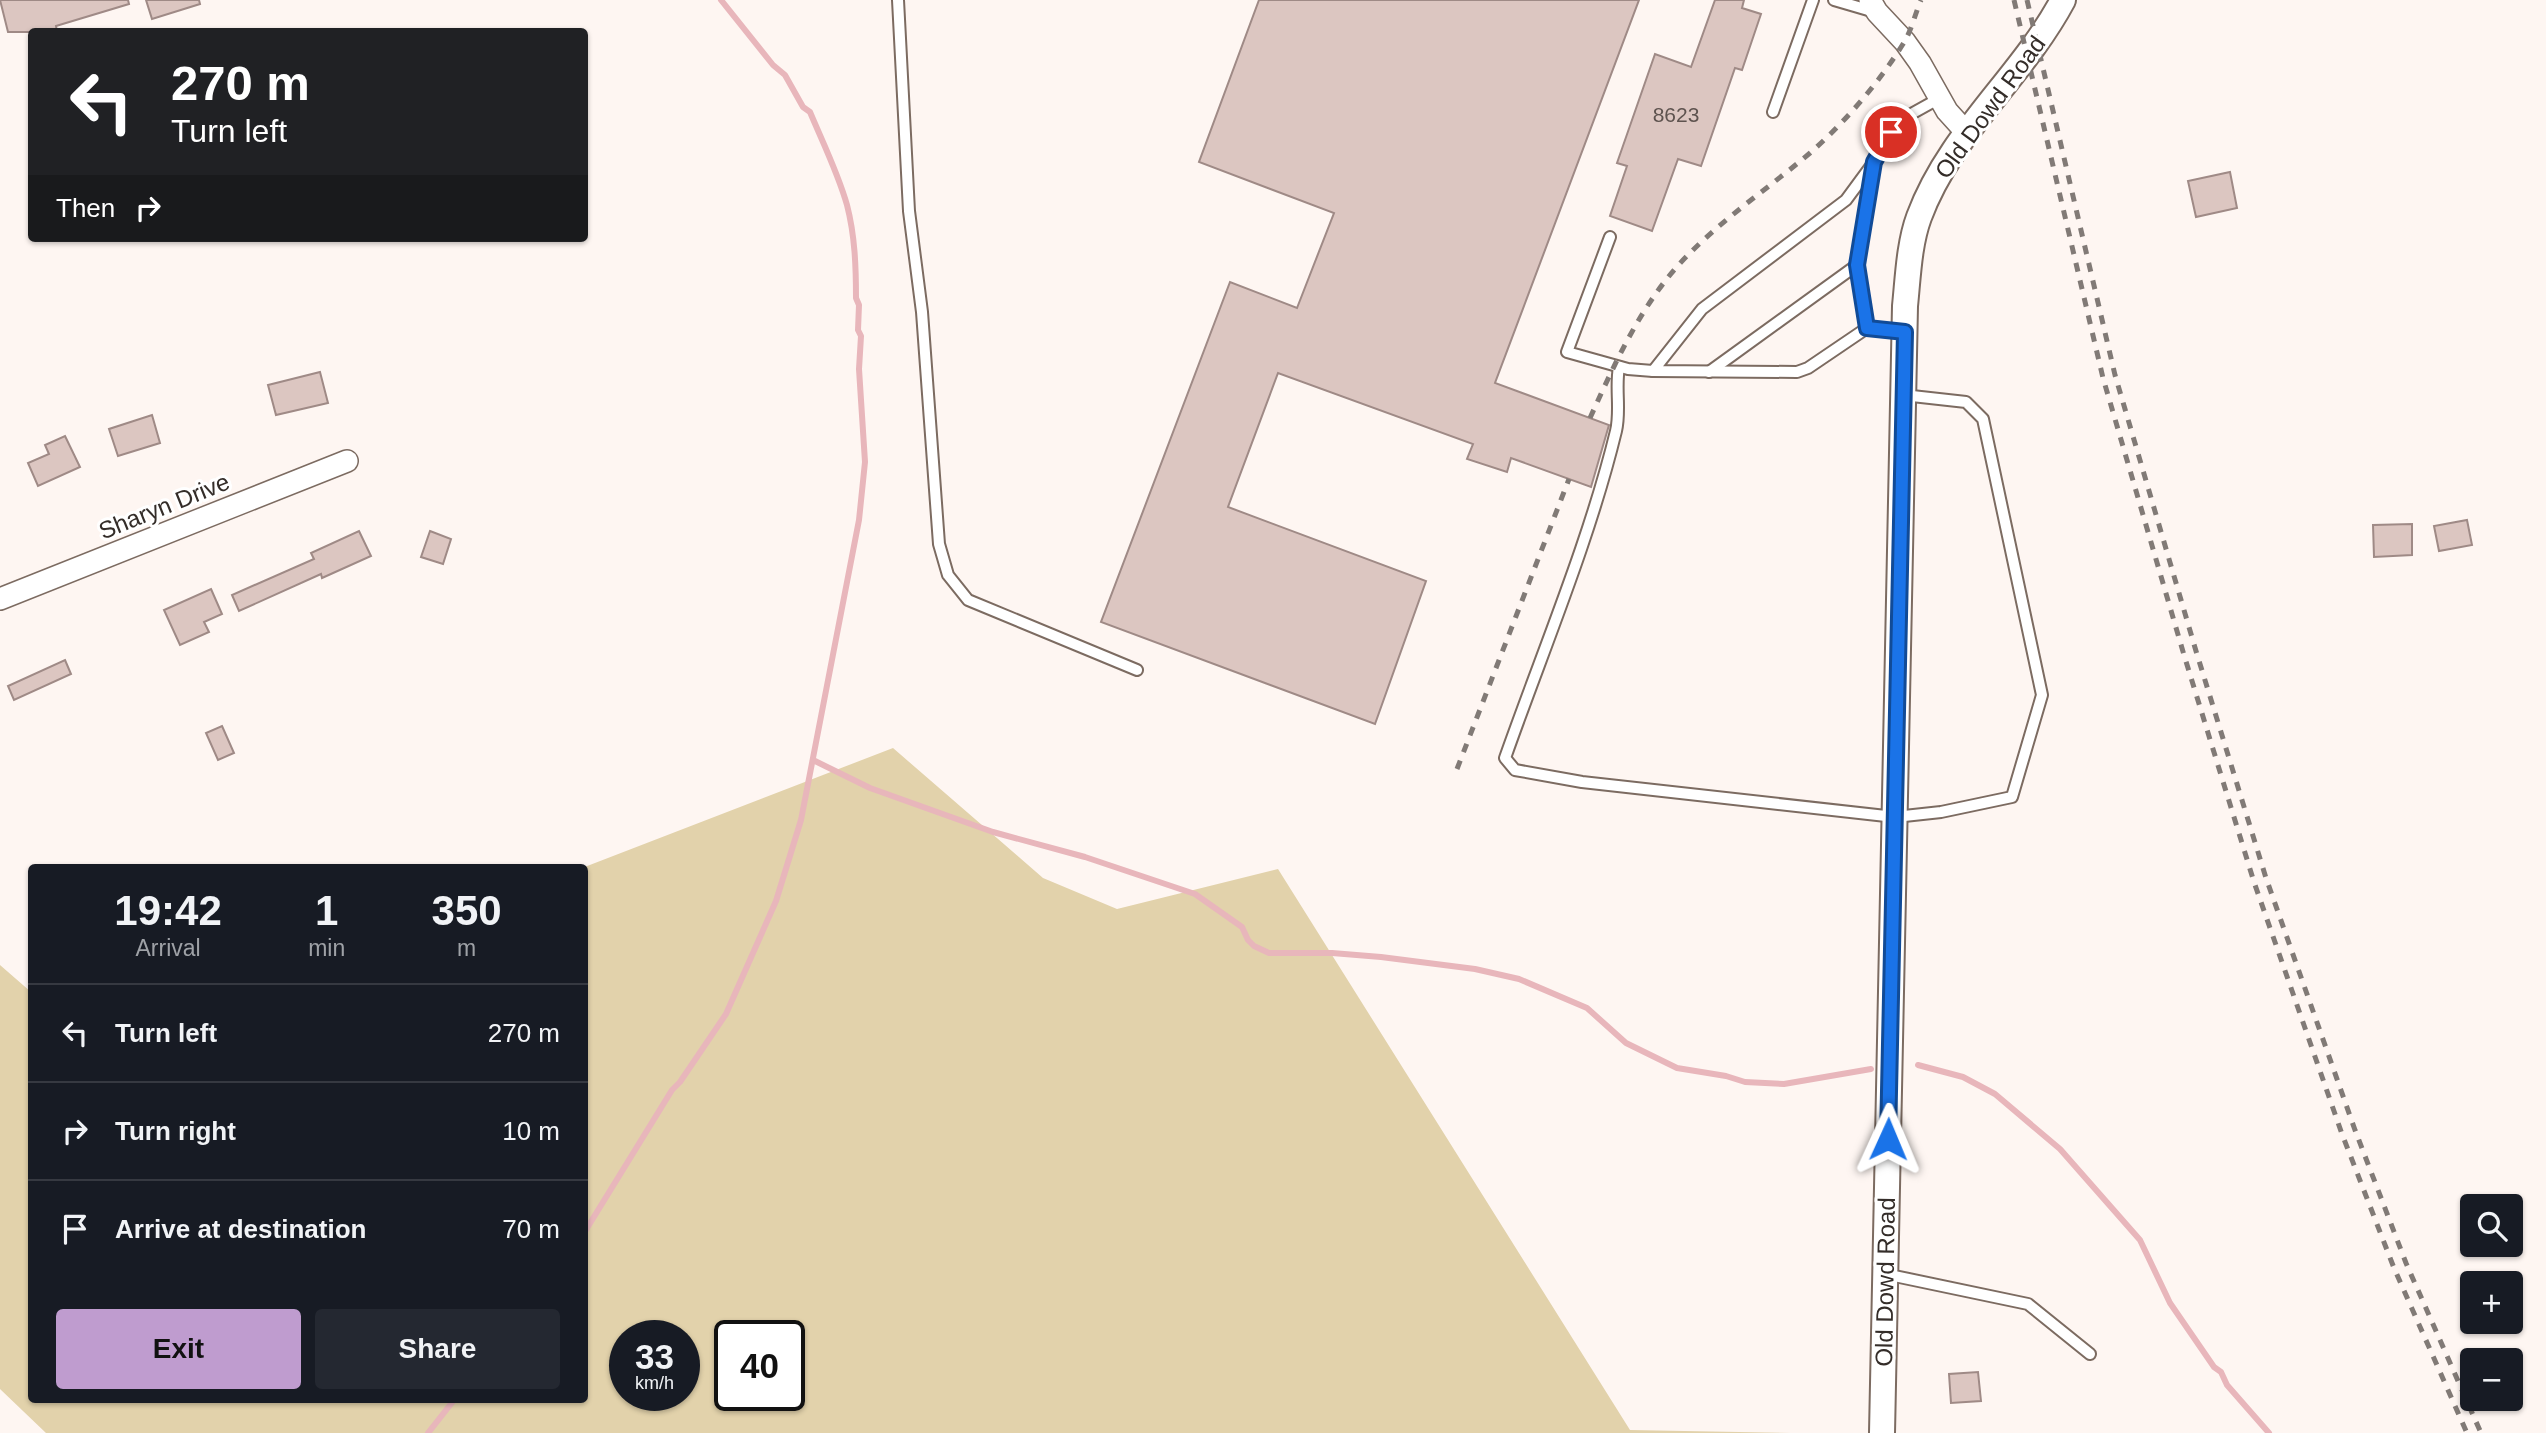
<!DOCTYPE html>
<html lang="en">
<head>
<meta charset="utf-8">
<style>
	:root { --surface:#171b24; --page:#242831; --text:#f1f3f6; --muted:#9ea1a6; --line:#363941; --accent:#bf9ccf }
	body { margin:0; font-family:Arial,sans-serif; background:var(--page); color:var(--text); height:100vh; display:flex; flex-direction:column; font-size:26px; white-space:nowrap }
	* { box-sizing:border-box; margin:0 }
	p { font-size:23px; color:var(--muted) }
	.icon { flex:none; width:38px; height:38px; fill:none; stroke:currentColor; stroke-width:2; stroke-linecap:round; stroke-linejoin:round }
	.map { position:relative; flex:1; overflow:hidden }
	.sheet { position:absolute; left:28px; top:864px; width:560px; height:539px; display:flex; flex-direction:column; background:var(--surface); border-radius:7px; box-shadow:0 2px 5px #0004 }
	.sheet>* { flex:none }
	.hud { position:absolute; left:28px; top:28px; width:560px; height:214px; border-radius:7px; box-shadow:0 2px 5px #0004; background:#202124; color:#fff; overflow:hidden }
	.fabs { position:absolute; left:2460px; top:1194px; display:grid; gap:14px }
	.fabs a { display:grid; place-items:center; width:63px; height:63px; border-radius:7px; background:var(--surface); box-shadow:0 2px 5px #0004; font-size:35px }
	.speed { position:absolute; left:609px; top:1320px; display:flex; gap:14px; font-size:35px; font-weight:700; text-align:center }
	.speed>* { display:grid; place-content:center; width:91px; height:91px; border-radius:50%; background:var(--surface); box-shadow:0 2px 5px #0004; line-height:1 }
	.speed small { font-size:18px; font-weight:400 }
	.speed .limit { border:4px solid #111; border-radius:10px; background:#fff; color:#111 }
	.pin { position:absolute; display:grid; place-items:center; width:60px; height:60px; color:#fff; margin:-30px; border:4px solid #fff; border-radius:50%; box-shadow:0 2px 7px #0007 }
	.me { position:absolute; width:77px; margin:-38px; rotate:1deg; stroke-linejoin:round; filter:drop-shadow(0 0 5px #0008) }
	.turn { display:flex; align-items:center; gap:24px; height:147px; padding:0 28px; font-size:32px }
	.turn .icon { width:91px; height:91px; stroke-width:2.5 }
	.turn b { display:block; font-size:49px; line-height:60px }
	.then { display:flex; align-items:center; height:66px; padding:0 28px; background:#0003; gap:14px; font-size:26px }
	.eta { display:flex; justify-content:space-evenly; align-items:center; height:119px; text-align:center }
	.eta b { font-size:42px; font-weight:800; line-height:49px }
	.action { display:flex; gap:14px; margin-top:auto; padding:14px 28px }
	.action a { flex:1; height:80px; border-radius:7px; background:var(--accent); color:#111; font-size:28px; font-weight:800; line-height:80px; text-align:center }
	.action a+a { background:var(--page); color:var(--text) }
	ul { padding:0; list-style:none }
	li { display:flex; align-items:center; gap:21px; height:98px; padding:0 28px; border-top:2px solid var(--line) }
	li div { flex:1 }
	li b { display:block; font-size:26px }
	li em { font-style:normal }
	.map>svg:first-child { display:block }
</style>
</head>
<body>
<div class="map">
<svg width="2546" height="1433" viewBox="0 0 2546 1433">
	<rect width="100%" height="100%" fill="#fef6f2"/>
	<path fill="#e2d2ab" fill-rule="evenodd" d="M893 748 1043 878 1117 909 1278 869 1630 1430 1791 1433H46L0 1389V965L31 992 32 1400H584V868H582ZM625 1335H684V1395H625ZM730 1335H789V1395H730Z"/>
	<g fill="none" stroke-linecap="round" stroke-linejoin="round">
		<g stroke="#e8b6bb" stroke-width="6">
			<polyline points="813,760 870,788 993,832 1085,857 1195,894 1242,927 1248,940 1254,946 1269,953 1332,953 1381,957 1475,969 1519,979 1587,1008 1626,1043 1677,1068 1726,1076 1745,1082 1784,1084 1871,1069"/>
			<polyline points="1918,1065 1963,1077 1995,1094 2060,1149 2140,1240 2170,1303 2214,1367 2221,1372 2227,1385 2269,1433"/>
			<path d="M584 1233 672 1090 680 1082 726 1014 776 901 801 820 859 520 865 462 859 369 861 336 858 330 859 305 856 298C856 267 855 236 847 205 838 173 823 143 810 112L803 107 785 75 773 65 721 0"/>
			<polyline points="428,1433 454,1400"/>
		</g>
	</g>
	<g fill="#dcc6c1" stroke="#9f8a86" stroke-width="2">
		<polygon points="0,0 128,0 129,4 56,26 57,32 8,32"/>
		<polygon points="146,0 199,0 200,4 152,19"/>
		<polygon points="1259,0 1639,0 1495,383 1609,425 1591,487 1511,458 1507,472 1467,459 1473,444 1278,373 1228,507 1426,581 1375,724 1101,622 1230,282 1297,308 1334,213 1199,162"/>
		<polygon points="1715,0 1744,0 1742,8 1761,14 1742,70 1735,68 1701,166 1678,159 1652,231 1610,216 1627,166 1617,163 1655,54 1691,67"/>
		<polygon points="2230,172 2237,208 2196,217 2188,181"/>
		<polygon points="320,372 328,403 276,415 268,385"/>
		<polygon points="152,415 160,443 118,456 109,429"/>
		<polygon points="65,436 80,467 38,486 28,463 49,454 45,445"/>
		<polygon points="2467,520 2472,545 2439,551 2434,526"/>
		<polygon points="2412,524 2412,555 2374,557 2373,525"/>
		<polygon points="359,531 371,556 322,578 321,574 239,611 232,595 314,559 311,553"/>
		<polygon points="430,531 451,539 443,564 421,557"/>
		<polygon points="211,589 222,614 204,622 209,632 180,645 164,610"/>
		<polygon points="65,660 71,674 14,700 8,686"/>
		<polygon points="222,726 234,753 218,760 206,733"/>
		<polygon points="1978,1372 1981,1401 1951,1403 1949,1374"/>
	</g>
	<g fill="none" stroke-linecap="round" stroke-linejoin="round">
		<defs>
			<g id="service">
				<polyline points="898,0 909,211 922,312 939,544 948,575 968,600 1137,670"/>
				<polyline points="1834,0 1875,12"/>
				<polyline points="1773,112 1813,0"/>
				<polyline points="1610,237 1567,352 1628,369 1653,371"/>
				<polyline points="1867,328 1808,368 1797,372 1653,371 1702,309 1846,200 1874,162"/>
				<polyline points="1905,333 1867,328 1857,265 1874,162 1891,132 1913,113 1940,98"/>
				<path d="M1619 367C1615 388 1621 410 1616 431 1589 542 1543 650 1505 758L1515 770 1582 782 1895 817 1941 812 2012 797 2042 695 1983 419 1966 402 1903 395"/>
				<polyline points="1709,372 1857,265"/>
				<polyline points="1885,1274 2028,1304 2090,1354"/>
			</g>
			<g id="minor">
				<polyline points="1870,0 1877,12 1905,42 1920,63 1947,111 1966,132"/>
				<polyline points="0,599 347,461"/>
			</g>
			<path id="tertiary" d="M1882 1433 1905 306C1908 277 1909 244 1919 217 1950 133 2022 77 2063 0"/>
		</defs>
		<use href="#service" stroke="#7c6b61" stroke-width="14"/>
		<use href="#minor" stroke="#7c6b61" stroke-width="24"/>
		<use href="#tertiary" stroke="#7c6b61" stroke-width="28"/>
		<use href="#service" stroke="#fff" stroke-width="10"/>
		<use href="#minor" stroke="#fff" stroke-width="21"/>
		<use href="#tertiary" stroke="#fff" stroke-width="24"/>
		<g stroke="#817a76" stroke-width="5" stroke-dasharray="9 9" stroke-linecap="butt">
			<polyline points="2014,0 2103,378 2184,655 2254,882 2342,1134 2394,1268 2467,1433"/>
			<polyline points="2027,0 2115,375 2196,651 2266,878 2355,1130 2406,1263 2481,1433"/>
			<path d="M1590 418C1616 361 1643 300 1688 255 1725 217 1770 187 1810 153 1845 122 1878 84 1903 44 1911 32 1915 14 1921 0"/>
			<polyline points="1457,769 1569,479"/>
		</g>
	</g>
	<g fill="none" stroke-linecap="round" stroke-linejoin="round">
		<defs>
			<polyline id="route" points="1888,1139 1905,332 1867,328 1857,265 1874,162 1891,132"/>
		</defs>
		<use href="#route" stroke="#114b97" stroke-width="18"/>
		<use href="#route" stroke="#1a73e8" stroke-width="12"/>
	</g>
	<g text-anchor="middle" dominant-baseline="central" stroke-width="6" stroke-linejoin="round" paint-order="stroke">
		<g font-size="21" fill="#5e534f">
			<text x="1676" y="114">8623</text>
		</g>
		<g font-size="24" fill="#342d29" stroke="#fff">
			<text transform="translate(1990 107) rotate(-54)">Old Dowd Road</text>
			<text transform="translate(164 506) rotate(-22)">Sharyn Drive</text>
			<text transform="translate(1885 1282) rotate(-89)">Old Dowd Road</text>
		</g>
	</g>
</svg>
<div class="fabs">
<a><svg class="icon" aria-label="search" viewBox="0 0 24 24"><circle cx="10" cy="10" r="6"/><path d="M15 15l6 6"/></svg></a>
<a>+</a>
<a>−</a>
</div>
<div class="speed"><div>33<small>km/h</small></div><div class="limit">40</div></div>
<div class="pin" style="left:1891px;top:132px;background:#d93025"><svg class="icon" aria-label="arrive" viewBox="0 0 24 24"><path d="M6 21V4h12l-3 4 3 4H6"/></svg></div>
<svg class="me" style="left:1888px;top:1139px" viewBox="-20 -20 40 40"><path d="M0-17L14 15 0 8-14 15z" fill="#1a73e8" stroke="#fff" stroke-width="4"/></svg>
<div class="hud">
<div class="turn"><svg class="icon" aria-label="left" viewBox="0 0 24 24"><path d="M17 20v-9H6M10 6l-5 5 5 5"/></svg><div><b>270 m</b>Turn left</div></div>
<div class="then">Then<svg class="icon" aria-label="right" viewBox="0 0 24 24"><path d="M7 20v-9h11M14 6l5 5-5 5"/></svg></div>
</div>
<section class="sheet">
<div class="eta">
<div><b>19:42</b><p>Arrival</p></div>
<div><b>1</b><p>min</p></div>
<div><b>350</b><p>m</p></div>
</div>
<ul>
<li><svg class="icon" aria-label="left" viewBox="0 0 24 24"><path d="M17 20v-9H6M10 6l-5 5 5 5"/></svg><div><b>Turn left</b></div><em>270 m</em></li>
<li><svg class="icon" aria-label="right" viewBox="0 0 24 24"><path d="M7 20v-9h11M14 6l5 5-5 5"/></svg><div><b>Turn right</b></div><em>10 m</em></li>
<li><svg class="icon" aria-label="arrive" viewBox="0 0 24 24"><path d="M6 21V4h12l-3 4 3 4H6"/></svg><div><b>Arrive at destination</b></div><em>70 m</em></li>
</ul>
<div class="action"><a>Exit</a><a>Share</a></div>
</section>
</div>
</body>
</html>
